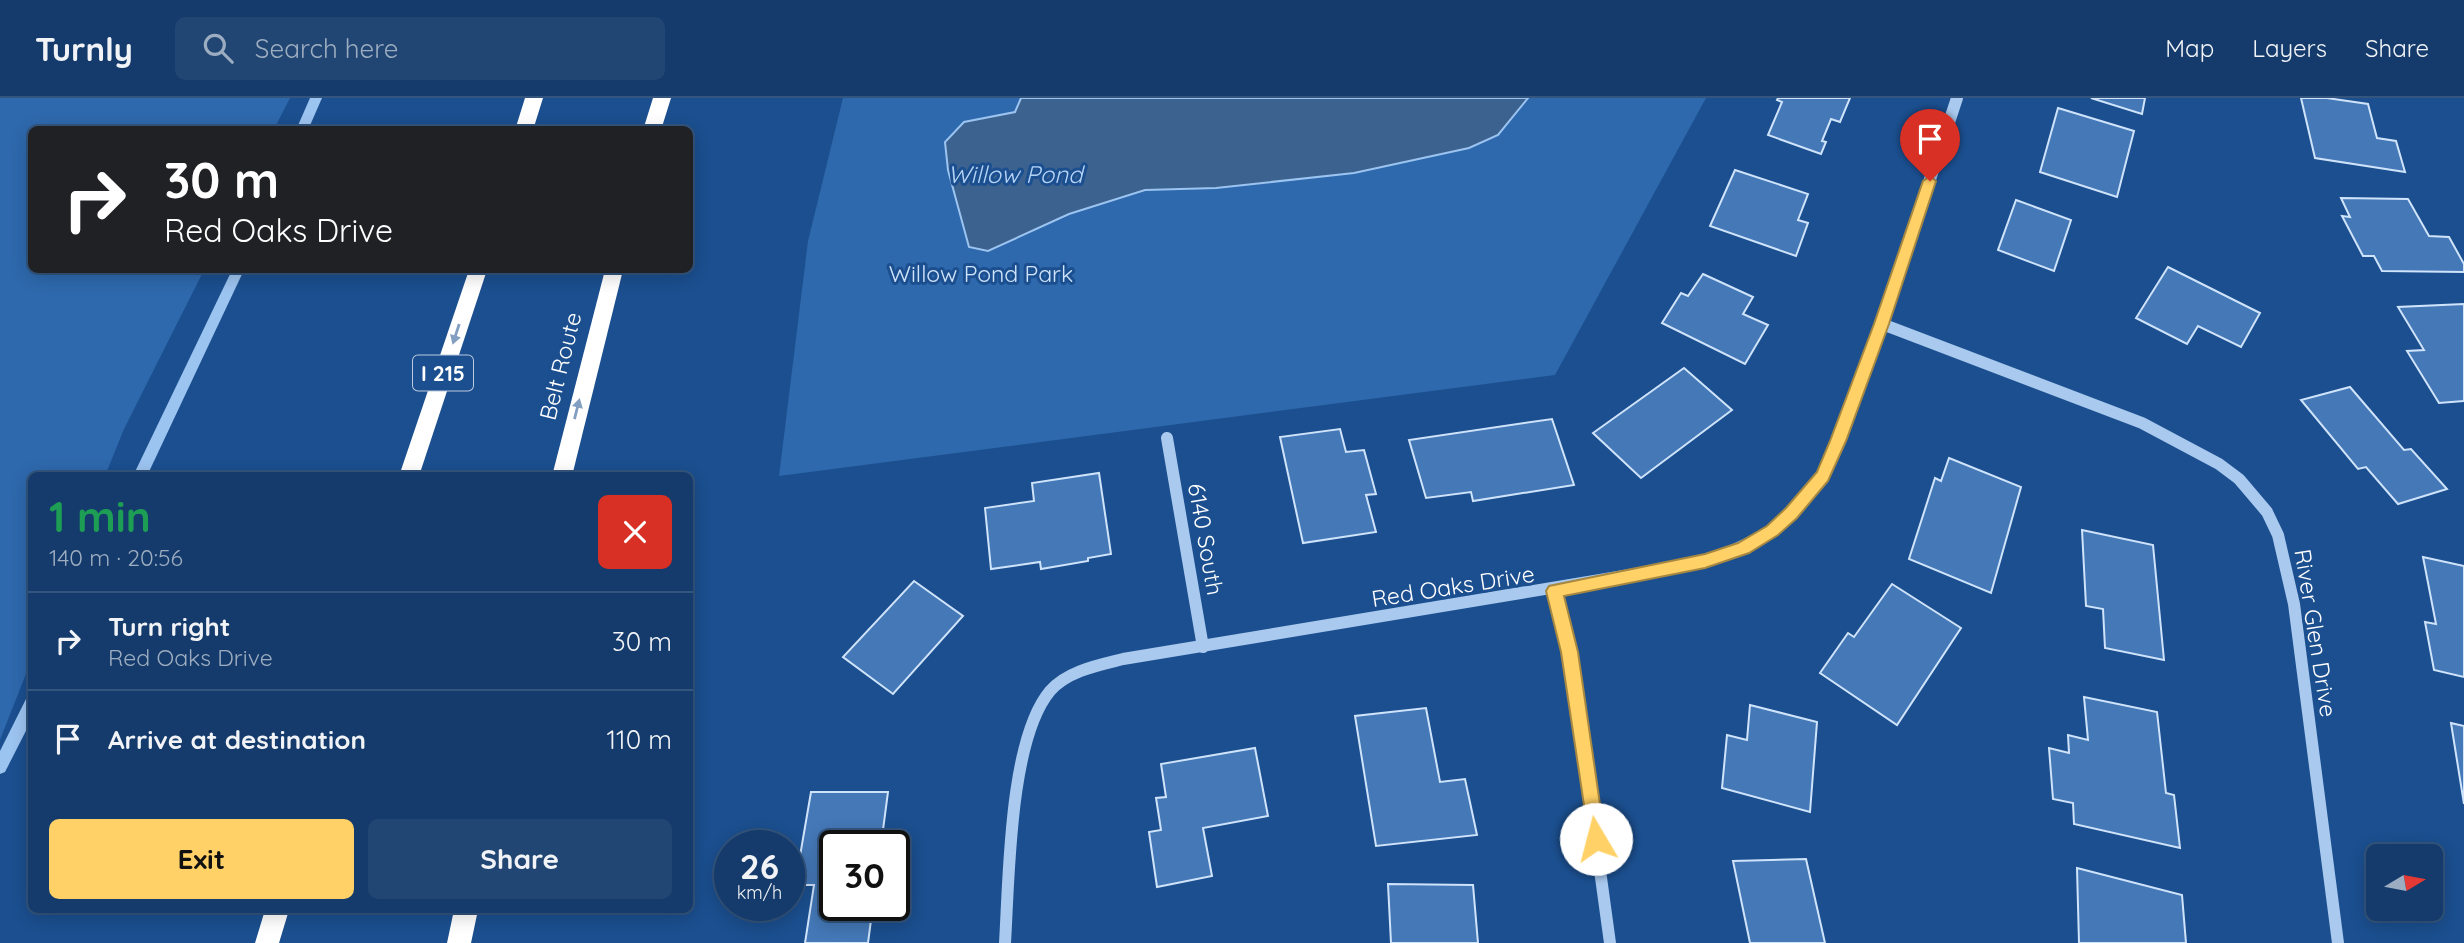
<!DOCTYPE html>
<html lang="en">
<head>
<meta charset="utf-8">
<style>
	:root { --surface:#143b6b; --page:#214673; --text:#f1f3f6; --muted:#9dadc1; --line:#33557e; --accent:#ffd166 }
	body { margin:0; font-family:Quicksand,sans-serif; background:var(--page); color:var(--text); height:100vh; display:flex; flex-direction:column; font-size:26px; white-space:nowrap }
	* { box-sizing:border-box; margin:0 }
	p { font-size:23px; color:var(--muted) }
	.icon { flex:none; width:38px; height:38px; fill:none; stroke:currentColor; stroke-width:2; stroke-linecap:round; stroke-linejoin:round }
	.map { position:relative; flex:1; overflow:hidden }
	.sheet { position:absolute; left:28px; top:374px; width:665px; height:441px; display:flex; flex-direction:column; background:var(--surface); border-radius:10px; box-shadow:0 4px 18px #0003,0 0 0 2px var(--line) }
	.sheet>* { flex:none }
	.guide { position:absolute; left:28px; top:28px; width:665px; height:147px; border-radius:10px; box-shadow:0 4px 18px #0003,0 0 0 2px var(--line); background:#202124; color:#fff; overflow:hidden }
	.needle { width:46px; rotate:80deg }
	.fabs { position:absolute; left:2366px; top:746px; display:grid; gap:14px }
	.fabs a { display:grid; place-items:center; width:77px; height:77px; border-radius:10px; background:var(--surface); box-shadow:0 4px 18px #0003,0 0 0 2px var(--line); font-size:35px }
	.speed { position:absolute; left:714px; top:732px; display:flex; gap:14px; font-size:35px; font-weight:700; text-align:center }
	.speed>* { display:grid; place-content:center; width:91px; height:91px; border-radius:50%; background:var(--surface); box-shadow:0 4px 18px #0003,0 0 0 2px var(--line); line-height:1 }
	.speed small { font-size:18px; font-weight:400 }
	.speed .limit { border:4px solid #111; border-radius:10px; background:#fff; color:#111 }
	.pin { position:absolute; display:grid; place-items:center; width:60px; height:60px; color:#fff; margin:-72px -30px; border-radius:50% 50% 50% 0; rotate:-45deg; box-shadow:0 0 7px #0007 }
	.pin .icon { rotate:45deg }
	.me { position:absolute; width:77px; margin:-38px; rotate:352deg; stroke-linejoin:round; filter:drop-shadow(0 0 5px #0008) }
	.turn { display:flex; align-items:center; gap:24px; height:147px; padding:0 21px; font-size:32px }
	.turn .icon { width:91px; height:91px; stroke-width:2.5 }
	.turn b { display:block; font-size:49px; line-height:60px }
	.round { display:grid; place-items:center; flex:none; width:74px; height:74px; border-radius:10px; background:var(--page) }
	.head { display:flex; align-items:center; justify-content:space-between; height:119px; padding:0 21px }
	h1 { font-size:42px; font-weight:700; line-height:52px; color:#1e9e55 }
	.cta { display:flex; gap:14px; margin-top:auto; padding:14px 21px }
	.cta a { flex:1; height:80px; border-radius:10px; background:var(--accent); color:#111; font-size:28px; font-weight:700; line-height:80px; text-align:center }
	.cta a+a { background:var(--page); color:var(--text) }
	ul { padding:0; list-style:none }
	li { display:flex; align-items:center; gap:21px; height:98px; padding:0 21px; border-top:2px solid var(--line) }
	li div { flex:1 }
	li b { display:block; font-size:26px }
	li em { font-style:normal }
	header { display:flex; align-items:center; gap:42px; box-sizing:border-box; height:98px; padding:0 35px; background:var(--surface); border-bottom:2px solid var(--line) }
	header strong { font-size:33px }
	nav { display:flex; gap:38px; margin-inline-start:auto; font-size:24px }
	.search { width:490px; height:63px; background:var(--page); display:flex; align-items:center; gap:18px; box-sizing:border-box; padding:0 24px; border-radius:10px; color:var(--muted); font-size:26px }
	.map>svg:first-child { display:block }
</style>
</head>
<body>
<header>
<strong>Turnly</strong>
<div class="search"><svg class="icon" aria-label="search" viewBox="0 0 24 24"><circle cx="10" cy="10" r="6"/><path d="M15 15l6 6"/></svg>Search here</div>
<nav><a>Map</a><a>Layers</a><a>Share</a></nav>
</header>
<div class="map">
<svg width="2464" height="845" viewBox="0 0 2464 845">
	<rect width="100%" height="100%" fill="#1b4f8f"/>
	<g fill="#2e69ad">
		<polygon points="0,0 290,0 274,31 32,32 32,172 204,172 124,331 105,378 32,378 31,563 0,642"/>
		<polygon points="843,0 1706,0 1555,277 779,378 808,143"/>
	</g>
	<polygon fill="#3c6290" stroke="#9cc4f0" stroke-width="2" points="1021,0 1528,0 1498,37 1469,50 1354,75 1216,90 1145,92 1069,116 988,153 969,149 948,72 945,44 964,24 1015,14"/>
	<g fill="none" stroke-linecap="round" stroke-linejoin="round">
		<g fill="#9cc4f0" fill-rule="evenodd">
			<polygon points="310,0 322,0 308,32 296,32"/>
			<polygon points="232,172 244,172 147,378 133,378"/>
			<polygon points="32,597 32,621 5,674 0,676 0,653 27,599"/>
		</g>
	</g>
	<g fill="#4478b7" stroke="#cfe3fa" stroke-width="2">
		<polygon points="1778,0 1850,0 1840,24 1831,21 1822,43 1826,44 1821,56 1768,37 1782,4 1777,2"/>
		<polygon points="2091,0 2145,0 2142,16"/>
		<polygon points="2301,0 2327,0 2368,6 2377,40 2396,43 2405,74 2315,60"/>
		<polygon points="2058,10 2134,33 2117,99 2040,74"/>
		<polygon points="1735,72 1808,96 1798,122 1808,125 1796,158 1710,128"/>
		<polygon points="2341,100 2408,101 2429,138 2449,139 2464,166 2464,174 2382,173 2374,158 2363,158 2342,118 2350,119"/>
		<polygon points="2016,102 2071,122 2054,173 1998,152"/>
		<polygon points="2168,169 2260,215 2241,249 2198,228 2187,246 2136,220"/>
		<polygon points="1703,176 1753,199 1743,216 1768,227 1745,266 1662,225 1681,195 1688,198"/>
		<polygon points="2464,206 2464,303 2439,305 2407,253 2424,252 2398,209"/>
		<polygon points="1684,270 1732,312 1641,380 1593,335"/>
		<polygon points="2350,289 2404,352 2411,351 2447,391 2398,406 2366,369 2358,371 2301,302"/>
		<polygon points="1552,321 1574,387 1473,403 1471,394 1426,400 1409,342"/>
		<polygon points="1340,331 1346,354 1364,352 1376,396 1366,397 1376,434 1303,445 1280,339"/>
		<polygon points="1949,360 2021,389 1991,495 1909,461 1935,380 1941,383"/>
		<polygon points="1099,375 1111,456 1088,460 1088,463 1041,471 1040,464 991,471 985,410 1034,403 1032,385"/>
		<polygon points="2082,432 2153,447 2164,562 2105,550 2103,511 2086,508"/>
		<polygon points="2423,459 2464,468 2464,579 2434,572 2425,524 2436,526"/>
		<polygon points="914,483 963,518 893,596 843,559"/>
		<polygon points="1892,486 1961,530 1897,627 1820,575 1848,535 1854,539"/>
		<polygon points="2084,599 2157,614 2166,695 2174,697 2180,750 2074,726 2073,705 2053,701 2049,650 2069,655 2068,637 2088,642"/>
		<polygon points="1750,607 1817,624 1810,714 1722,690 1727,637 1747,642"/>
		<polygon points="1426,610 1440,684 1465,681 1477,737 1376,748 1355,618"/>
		<polygon points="2451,625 2464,628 2464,706"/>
		<polygon points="1255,650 1268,718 1203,730 1212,778 1157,789 1149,734 1161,732 1156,700 1166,699 1161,666"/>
		<polygon points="811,694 888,694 881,747 835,747 835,807 873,807 868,845 805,845 814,787 795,787"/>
		<polygon points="1806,761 1825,845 1750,845 1733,763"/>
		<polygon points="2077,770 2182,797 2186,845 2079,845"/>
		<polygon points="1388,786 1473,787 1478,845 1391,845"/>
	</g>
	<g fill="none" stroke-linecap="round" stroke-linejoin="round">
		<g stroke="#a9c9ee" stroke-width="12">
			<polyline points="1882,226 2142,325 2219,366 2239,381 2267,414 2278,437 2294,506 2338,845"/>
			<polyline points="1167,340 1203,549"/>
			<polyline points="1555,493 1570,554 1610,845"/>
			<path d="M1005 845C1009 781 1009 642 1050 593 1067 573 1099 567 1123 561L1678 469C1730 458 1774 439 1809 397 1839 362 1849 313 1864 271 1897 181 1927 91 1957 0"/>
		</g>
		<g fill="#fff" fill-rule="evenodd">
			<polygon points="525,0 543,0 533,32 515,32"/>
			<polygon points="653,0 671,0 661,32 643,32"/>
			<polygon points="469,172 487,172 419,378 399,378"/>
			<polygon points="605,172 623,172 572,378 552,378"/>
			<polygon points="265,812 289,812 279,845 255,845"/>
			<polygon points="454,812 478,812 471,845 447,845"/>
		</g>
	</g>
	<defs><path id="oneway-solid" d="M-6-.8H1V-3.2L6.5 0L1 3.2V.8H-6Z" transform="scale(1.75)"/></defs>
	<g fill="#829ec1">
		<use href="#oneway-solid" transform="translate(456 236) rotate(108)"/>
		<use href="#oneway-solid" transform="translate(577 311) rotate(-76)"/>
	</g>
	<polygon fill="#ffd166" stroke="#a68842" stroke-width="2" points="1930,78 1936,83 1889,226 1846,343 1828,383 1797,420 1778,437 1749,455 1705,470 1564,498 1578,554 1605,741 1603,747 1596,750 1590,747 1561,554 1546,493 1549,488 1705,456 1738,445 1767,428 1786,410 1817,374 1830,343 1874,226 1923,83"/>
	<g text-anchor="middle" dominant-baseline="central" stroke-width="6" stroke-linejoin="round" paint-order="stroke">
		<rect fill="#1b4f8f" stroke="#bbcadd" stroke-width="2" x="413" y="257.5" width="60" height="35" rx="5"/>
		<g font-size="21" font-weight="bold" fill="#fff">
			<text x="443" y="275">I 215</text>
		</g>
		<g font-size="23" fill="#cfe3fa" stroke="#1b4f8f">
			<text x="981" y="175">Willow Pond Park</text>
		</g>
		<g font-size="23" fill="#fff" stroke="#1b4f8f">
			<text transform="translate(560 268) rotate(-76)">Belt Route</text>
			<text transform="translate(1206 441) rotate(80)">6140 South</text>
			<text transform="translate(1453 488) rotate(-9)">Red Oaks Drive</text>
			<text transform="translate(2316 535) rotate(81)">River Glen Drive</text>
		</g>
		<g font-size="24" font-style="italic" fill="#b5d3f5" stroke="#1b4f8f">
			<text x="1015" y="76">Willow Pond</text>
		</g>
	</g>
</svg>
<div class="fabs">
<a><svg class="needle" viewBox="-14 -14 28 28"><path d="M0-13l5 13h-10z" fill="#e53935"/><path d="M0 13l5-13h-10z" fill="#9dadc1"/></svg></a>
</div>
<div class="speed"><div>26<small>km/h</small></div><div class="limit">30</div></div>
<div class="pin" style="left:1930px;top:83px;background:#d93025"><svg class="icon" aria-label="arrive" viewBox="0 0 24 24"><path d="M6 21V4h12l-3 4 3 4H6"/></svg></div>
<svg class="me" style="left:1596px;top:741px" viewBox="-20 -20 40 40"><circle r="19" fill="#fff"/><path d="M0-13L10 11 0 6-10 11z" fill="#ffd166"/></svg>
<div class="guide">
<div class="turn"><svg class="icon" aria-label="right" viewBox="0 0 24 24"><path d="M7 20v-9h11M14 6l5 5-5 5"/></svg><div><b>30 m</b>Red Oaks Drive</div></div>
</div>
<section class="sheet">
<div class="head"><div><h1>1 min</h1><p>140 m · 20:56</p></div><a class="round" style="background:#d93025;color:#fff"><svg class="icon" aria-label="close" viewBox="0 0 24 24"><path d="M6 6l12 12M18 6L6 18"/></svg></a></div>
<ul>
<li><svg class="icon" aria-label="right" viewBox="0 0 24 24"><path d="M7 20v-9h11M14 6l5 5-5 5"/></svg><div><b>Turn right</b><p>Red Oaks Drive</p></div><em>30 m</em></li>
<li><svg class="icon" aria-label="arrive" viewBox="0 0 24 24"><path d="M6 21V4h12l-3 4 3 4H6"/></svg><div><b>Arrive at destination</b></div><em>110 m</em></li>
</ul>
<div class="cta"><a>Exit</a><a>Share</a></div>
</section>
</div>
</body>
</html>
